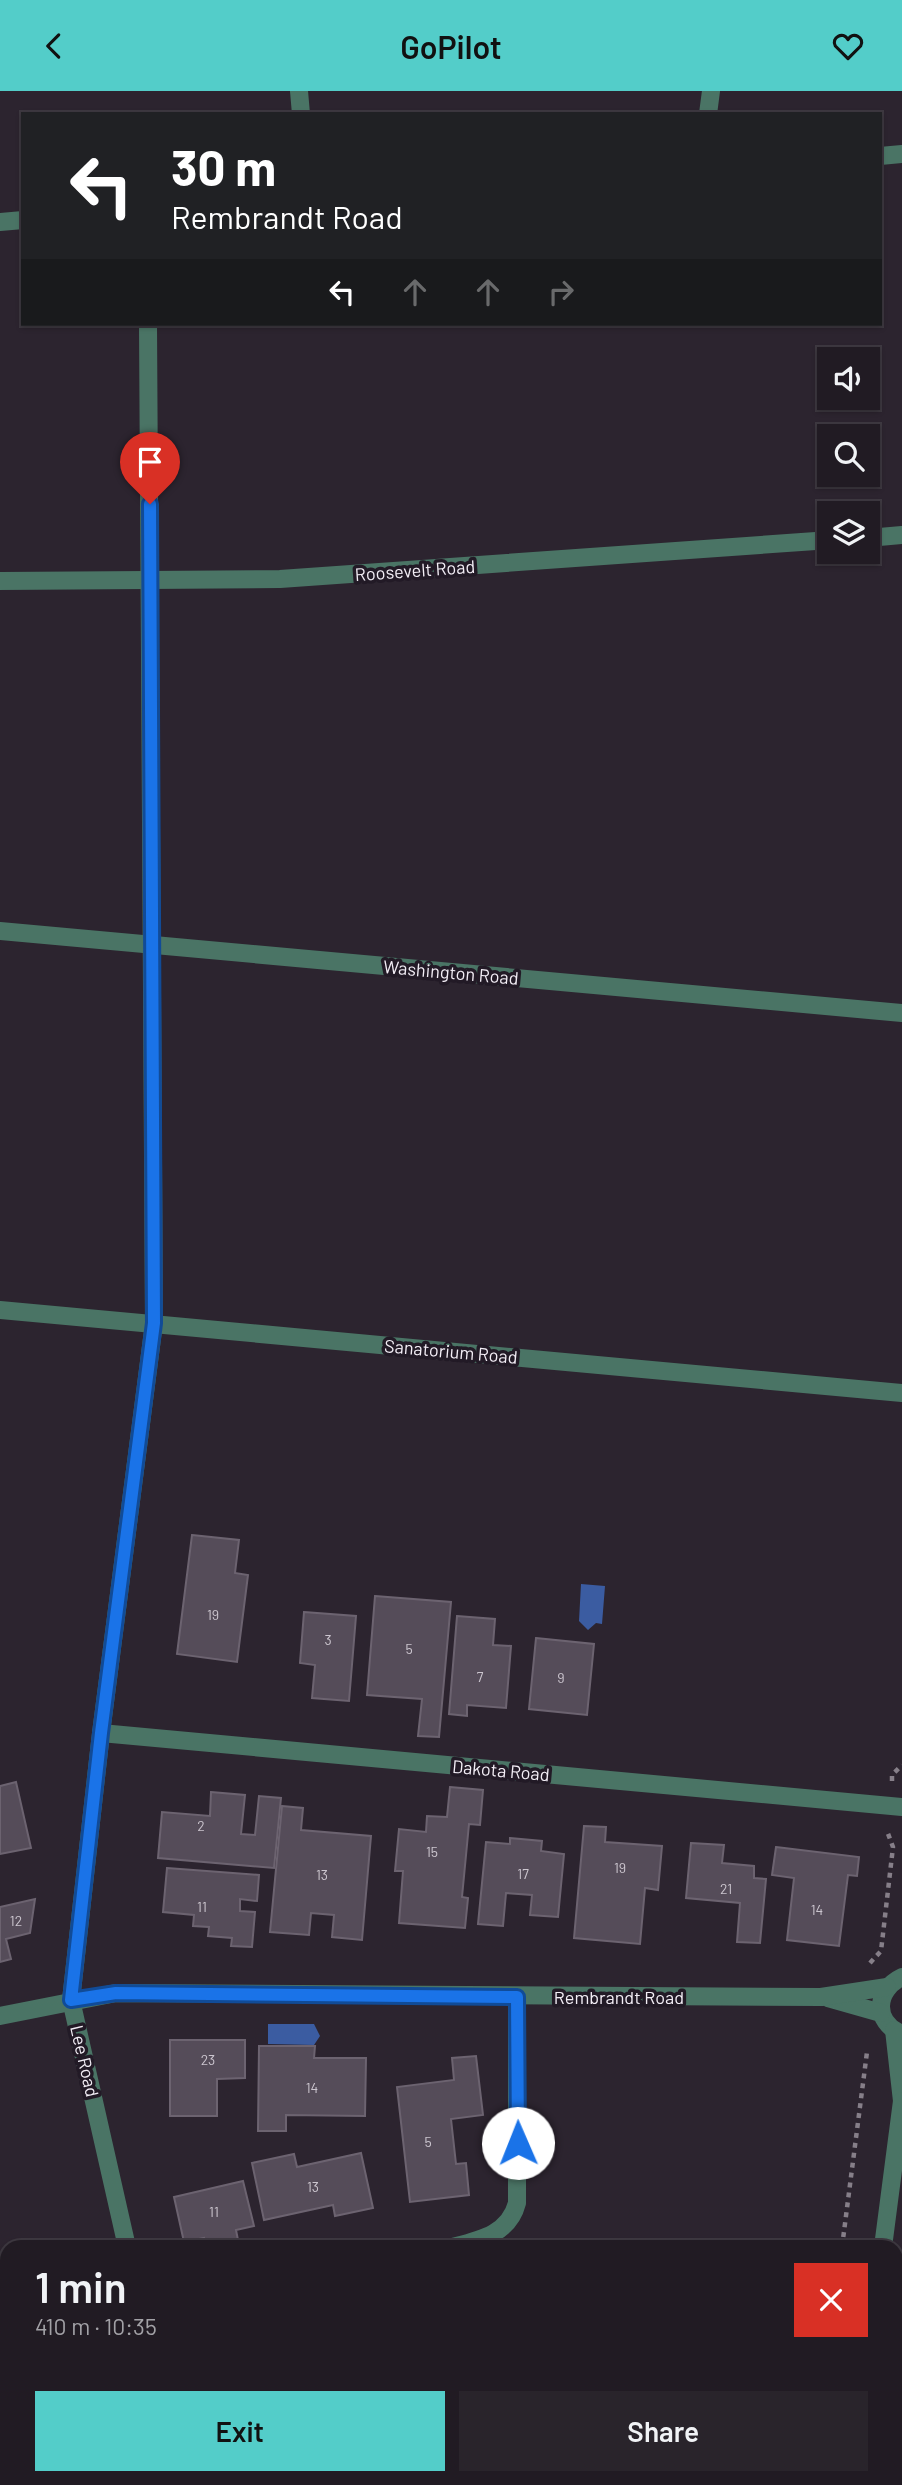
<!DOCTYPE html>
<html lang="en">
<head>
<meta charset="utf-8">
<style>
	:root { --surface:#211b23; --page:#29242b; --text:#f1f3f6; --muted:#a2a1a6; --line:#3e3941; --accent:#53cdc9 }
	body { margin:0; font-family:Barlow,sans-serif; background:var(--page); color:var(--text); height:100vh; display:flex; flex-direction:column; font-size:26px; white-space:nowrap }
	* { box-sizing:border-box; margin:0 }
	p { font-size:23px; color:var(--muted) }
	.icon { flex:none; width:38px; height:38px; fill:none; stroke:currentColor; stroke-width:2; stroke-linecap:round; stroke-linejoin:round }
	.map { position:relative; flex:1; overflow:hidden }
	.details { position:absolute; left:0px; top:2149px; width:903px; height:245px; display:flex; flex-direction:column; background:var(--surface); border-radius:21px 21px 0 0; box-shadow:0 2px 5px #0004,0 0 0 2px var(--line) }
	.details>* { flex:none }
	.top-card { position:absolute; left:21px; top:21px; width:861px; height:214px; border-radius:0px; box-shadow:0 2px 5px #0004,0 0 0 2px var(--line); background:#202124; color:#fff; overflow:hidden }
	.buttons { position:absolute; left:817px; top:256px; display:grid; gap:14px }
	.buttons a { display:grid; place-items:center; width:63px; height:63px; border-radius:0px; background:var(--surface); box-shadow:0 2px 5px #0004,0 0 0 2px var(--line); font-size:35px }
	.pin { position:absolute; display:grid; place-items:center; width:60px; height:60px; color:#fff; margin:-72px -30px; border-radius:50% 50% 50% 0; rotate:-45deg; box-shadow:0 0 7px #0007 }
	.pin .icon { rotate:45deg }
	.me { position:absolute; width:77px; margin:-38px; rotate:359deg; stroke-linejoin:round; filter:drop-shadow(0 0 5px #0008) }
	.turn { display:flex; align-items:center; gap:24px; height:147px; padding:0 35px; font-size:32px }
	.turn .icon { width:91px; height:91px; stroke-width:2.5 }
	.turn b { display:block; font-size:49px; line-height:60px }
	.lanes { display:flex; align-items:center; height:66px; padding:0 35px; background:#0003; justify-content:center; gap:35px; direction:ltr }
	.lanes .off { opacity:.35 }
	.round { display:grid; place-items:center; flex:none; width:74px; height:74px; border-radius:0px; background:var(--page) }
	.headline { display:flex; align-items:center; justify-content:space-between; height:119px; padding:0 35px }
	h1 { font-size:42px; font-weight:600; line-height:52px }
	.action { display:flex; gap:14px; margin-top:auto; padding:14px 35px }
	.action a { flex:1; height:80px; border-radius:0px; background:var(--accent); color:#111; font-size:28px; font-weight:600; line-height:80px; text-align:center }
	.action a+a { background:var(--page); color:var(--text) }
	header { display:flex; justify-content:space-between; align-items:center; height:91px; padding:0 35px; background:var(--accent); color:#111; font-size:32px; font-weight:600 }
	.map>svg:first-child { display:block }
</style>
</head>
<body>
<header><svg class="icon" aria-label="back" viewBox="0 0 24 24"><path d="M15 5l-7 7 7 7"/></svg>GoPilot<svg class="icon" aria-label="heart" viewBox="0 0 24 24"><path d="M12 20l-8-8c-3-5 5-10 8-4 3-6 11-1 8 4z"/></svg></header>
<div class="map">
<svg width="902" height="2394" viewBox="0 0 902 2394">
	<rect width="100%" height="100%" fill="#2c242f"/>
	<polygon fill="#362b3c" points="226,2387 538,2387 540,2394 194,2394"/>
	<g fill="#3b5ca1">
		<polygon points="581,1493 605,1495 602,1533 596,1532 588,1539 579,1530"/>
		<polygon points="268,1933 314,1933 320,1945 314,1954 268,1953"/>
	</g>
	<g fill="#554c59" stroke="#6c6370" stroke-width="2">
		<polygon points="192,1444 239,1449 235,1482 248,1484 237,1571 177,1563"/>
		<polygon points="375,1505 451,1511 439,1646 418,1645 422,1608 367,1604"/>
		<polygon points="304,1521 356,1525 349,1610 312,1607 315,1574 300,1572"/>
		<polygon points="457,1525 495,1528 493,1554 511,1555 506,1617 467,1614 467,1625 449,1623"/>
		<polygon points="536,1547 594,1553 587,1624 529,1618"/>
		<polygon points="16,1691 31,1757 0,1763 0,1695"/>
		<polygon points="450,1696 483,1699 480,1734 469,1733 462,1806 468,1807 465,1837 399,1832 403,1780 395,1780 399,1738 426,1741 427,1725 447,1726"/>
		<polygon points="211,1701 245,1704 241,1743 255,1744 259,1705 281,1707 274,1777 158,1767 162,1721 210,1725"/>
		<polygon points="282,1715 303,1717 301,1739 371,1745 362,1849 332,1846 334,1824 311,1822 309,1844 270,1841"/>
		<polygon points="584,1735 606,1736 605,1751 662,1755 658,1799 645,1797 640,1853 574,1847"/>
		<polygon points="510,1747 542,1750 541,1760 564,1763 558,1826 530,1824 532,1804 506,1802 503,1835 478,1833 486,1751 510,1753"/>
		<polygon points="691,1752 724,1754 722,1772 754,1775 754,1787 766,1788 760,1852 737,1851 740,1812 686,1807"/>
		<polygon points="776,1756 859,1766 857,1785 848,1784 839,1855 787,1849 794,1787 772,1784"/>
		<polygon points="167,1777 259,1784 257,1810 240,1808 240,1820 255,1821 252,1856 231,1855 232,1847 208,1845 209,1836 193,1835 194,1824 163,1821"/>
		<polygon points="35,1808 30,1842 6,1848 11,1868 0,1871 0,1816"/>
		<polygon points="170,1949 245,1949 245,1987 217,1988 217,2025 170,2025"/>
		<polygon points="259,1955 315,1955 314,1967 366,1967 365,2025 286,2024 286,2040 258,2040"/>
		<polygon points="476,1965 483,2024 451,2028 456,2073 466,2072 469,2104 410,2111 397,1996 454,1989 452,1967"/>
		<polygon points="361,2062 373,2117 335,2125 333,2114 264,2129 252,2072 294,2063 297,2076"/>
		<polygon points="243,2090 254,2135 236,2139 238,2149 209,2156 206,2156 204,2147 184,2151 174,2106"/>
		<polygon points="315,2387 520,2387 522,2394 284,2394"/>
	</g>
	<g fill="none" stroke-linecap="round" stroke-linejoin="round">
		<g stroke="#867f89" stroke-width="4.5" stroke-dasharray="5 5" stroke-linecap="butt">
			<polyline points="892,1690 892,1684 902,1674"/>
			<polyline points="870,1872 881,1860 893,1756 887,1740"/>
			<polyline points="842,2156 867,1961"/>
			<polyline points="810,2394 811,2387"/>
		</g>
		<g stroke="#4a7465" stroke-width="18">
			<polyline points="299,0 301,23"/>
			<polyline points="708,23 711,0"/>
			<polyline points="880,65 902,63"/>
			<polyline points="0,131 23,129"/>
			<polyline points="868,447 902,444"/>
			<polyline points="0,490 280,488 830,449"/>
			<polyline points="0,840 902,922"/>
			<polyline points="0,1219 902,1302"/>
			<polyline points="101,1642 902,1716"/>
			<path d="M902 1886C875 1899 873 1931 902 1943"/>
			<polyline points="828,1907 881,1922"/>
			<polyline points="0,1925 116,1902 821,1906 887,1896"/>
			<polyline points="894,1939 902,2010"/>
			<polyline points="127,2156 71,1909 101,1642 154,1232 148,233"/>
			<path d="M452 2156C480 2149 509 2143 517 2112V1906"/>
			<polyline points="883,2156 902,2010"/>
			<polyline points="0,2261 7,2259"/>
			<polyline points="179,2387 181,2394"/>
			<polyline points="853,2394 854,2387"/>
		</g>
	</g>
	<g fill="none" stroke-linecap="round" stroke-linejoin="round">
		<defs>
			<polyline id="route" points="150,413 154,1232 101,1642 71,1909 116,1902 517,1906 518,2052"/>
		</defs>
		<use href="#route" stroke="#114b97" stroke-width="18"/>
		<use href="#route" stroke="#1a73e8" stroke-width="12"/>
	</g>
	<g text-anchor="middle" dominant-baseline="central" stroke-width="7" stroke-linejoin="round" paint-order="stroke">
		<g font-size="14" fill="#ccc6cf">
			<text x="213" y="1523">19</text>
			<text x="328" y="1548">3</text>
			<text x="409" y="1557">5</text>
			<text x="480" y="1585">7</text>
			<text x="561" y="1586">9</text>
			<text x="201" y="1734">2</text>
			<text x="432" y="1760">15</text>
			<text x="620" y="1776">19</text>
			<text x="523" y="1782">17</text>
			<text x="322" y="1783">13</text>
			<text x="726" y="1797">21</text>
			<text x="202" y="1815">11</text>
			<text x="817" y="1818">14</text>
			<text x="16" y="1829">12</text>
			<text x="208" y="1968">23</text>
			<text x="312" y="1996">14</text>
			<text x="428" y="2050">5</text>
			<text x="313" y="2095">13</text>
			<text x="214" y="2120">11</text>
		</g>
		<g font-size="18" fill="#f3eef6" stroke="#221a26">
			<text transform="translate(415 479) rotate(-4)">Roosevelt Road</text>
			<text transform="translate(451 881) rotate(5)">Washington Road</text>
			<text transform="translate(451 1260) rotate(5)">Sanatorium Road</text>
			<text transform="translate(501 1679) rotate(5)">Dakota Road</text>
			<text x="619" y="1906">Rembrandt Road</text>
			<text transform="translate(85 1970) rotate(77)">Lee Road</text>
		</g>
	</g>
</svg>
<div class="buttons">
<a><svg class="icon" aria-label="sound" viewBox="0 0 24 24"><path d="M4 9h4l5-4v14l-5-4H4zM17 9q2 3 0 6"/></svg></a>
<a><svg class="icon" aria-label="search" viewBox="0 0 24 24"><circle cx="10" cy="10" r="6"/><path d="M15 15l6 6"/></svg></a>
<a><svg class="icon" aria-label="layers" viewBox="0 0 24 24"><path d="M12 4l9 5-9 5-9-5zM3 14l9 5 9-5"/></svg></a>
</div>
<div class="pin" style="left:150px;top:413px;background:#d93025"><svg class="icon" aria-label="arrive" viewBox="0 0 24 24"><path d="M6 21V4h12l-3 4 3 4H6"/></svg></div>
<svg class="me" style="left:518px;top:2052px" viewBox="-20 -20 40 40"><circle r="19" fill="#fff"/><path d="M0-13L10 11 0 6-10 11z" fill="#1a73e8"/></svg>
<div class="top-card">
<div class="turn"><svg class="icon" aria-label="left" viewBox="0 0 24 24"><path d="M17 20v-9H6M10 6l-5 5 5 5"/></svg><div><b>30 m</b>Rembrandt Road</div></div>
<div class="lanes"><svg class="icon" aria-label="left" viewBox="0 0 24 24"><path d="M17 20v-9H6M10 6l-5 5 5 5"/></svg><svg class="icon off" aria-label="ahead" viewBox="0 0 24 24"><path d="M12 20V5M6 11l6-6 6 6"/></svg><svg class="icon off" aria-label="ahead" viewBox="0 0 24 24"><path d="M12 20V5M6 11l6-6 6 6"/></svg><svg class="icon off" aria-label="right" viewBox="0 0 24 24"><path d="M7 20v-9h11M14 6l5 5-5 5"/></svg></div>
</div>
<section class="details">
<div class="headline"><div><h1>1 min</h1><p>410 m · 10:35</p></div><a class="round" style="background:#d93025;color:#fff"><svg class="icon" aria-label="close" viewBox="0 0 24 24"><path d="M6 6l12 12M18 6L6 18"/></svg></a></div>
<div class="action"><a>Exit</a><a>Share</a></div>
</section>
</div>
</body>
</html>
